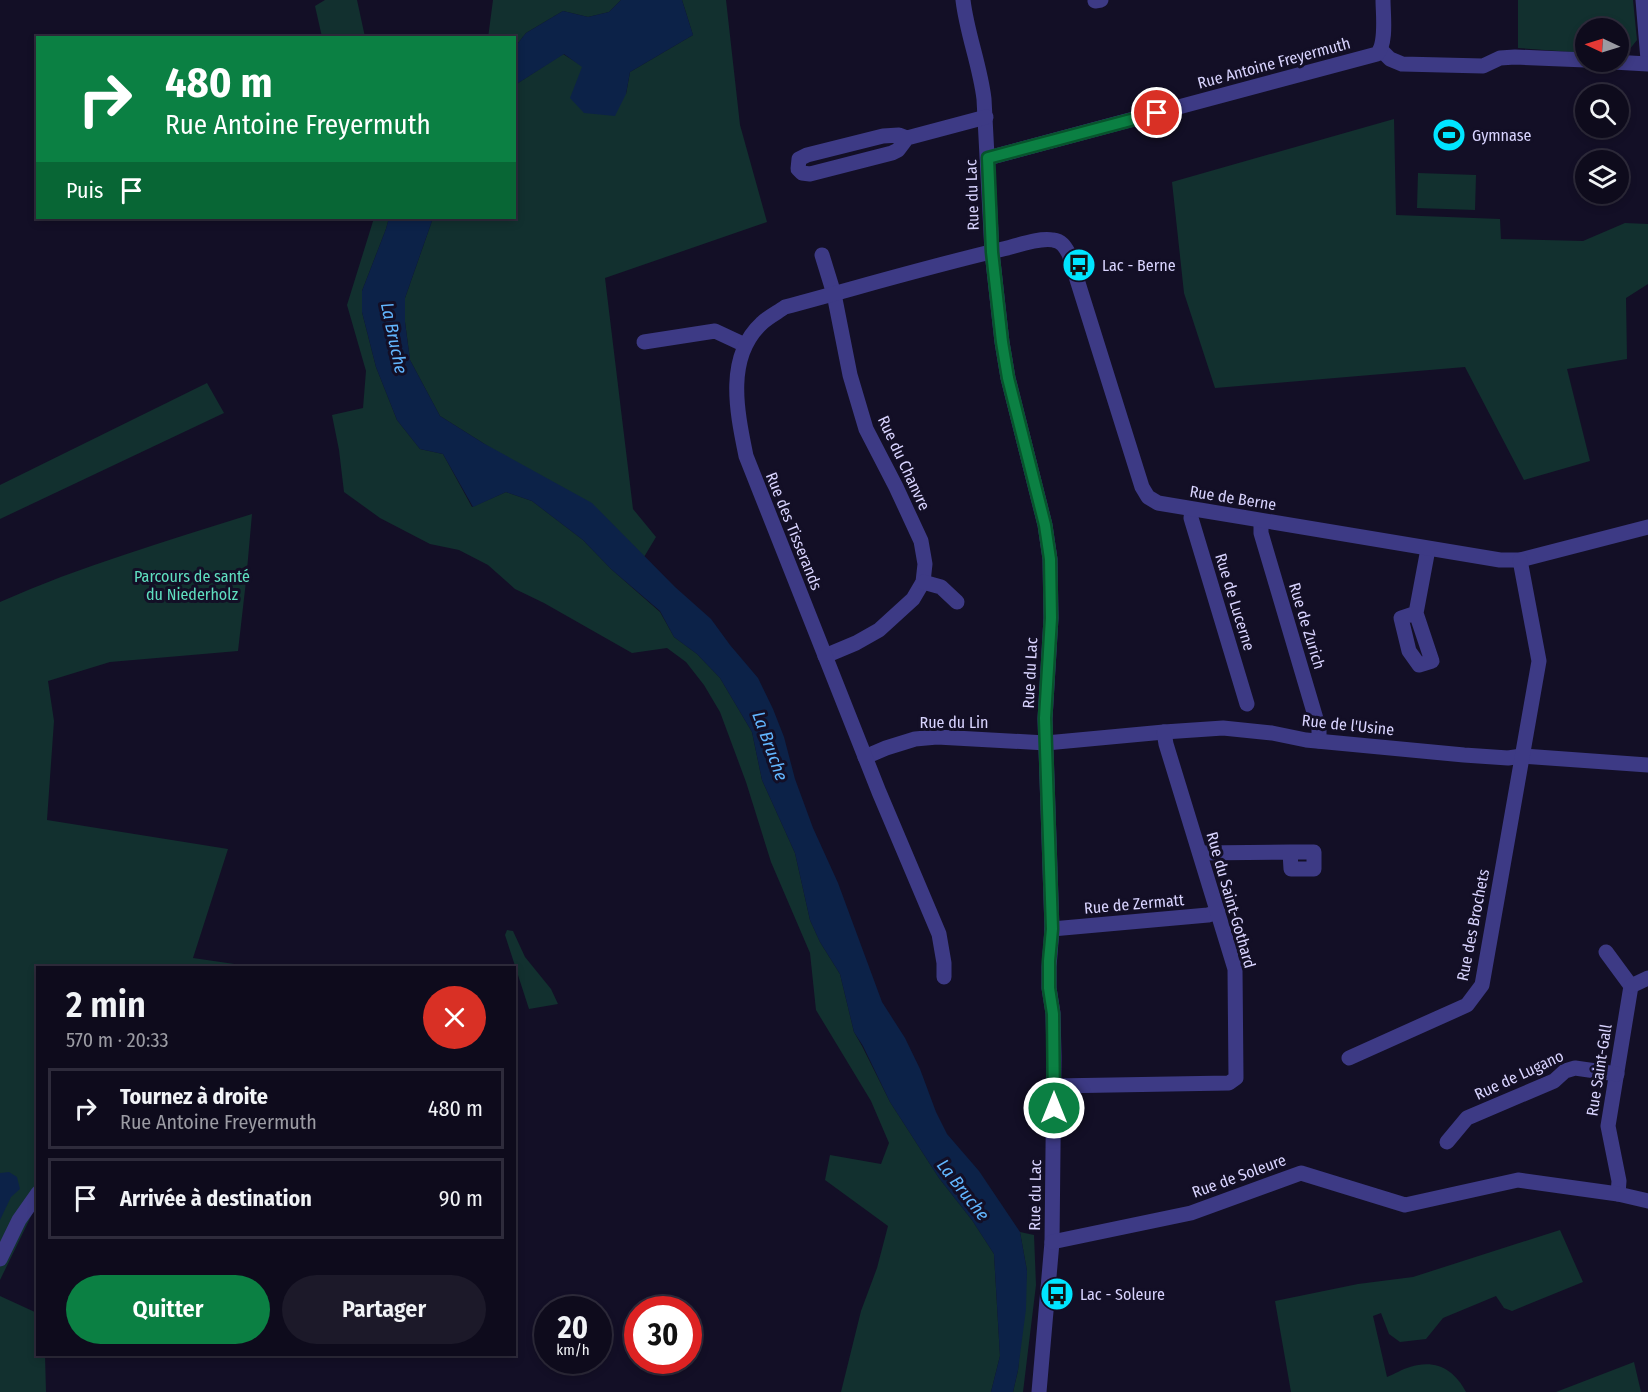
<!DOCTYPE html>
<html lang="fr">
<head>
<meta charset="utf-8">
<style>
	:root { --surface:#0e0b1c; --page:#1c1929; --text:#f1f3f6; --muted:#9b9ba3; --line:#2e2b3b; --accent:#0b8043 }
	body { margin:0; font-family:"Fira Sans Condensed",sans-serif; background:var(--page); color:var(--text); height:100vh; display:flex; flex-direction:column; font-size:22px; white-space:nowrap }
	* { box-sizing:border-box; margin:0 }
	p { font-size:20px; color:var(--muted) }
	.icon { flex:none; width:33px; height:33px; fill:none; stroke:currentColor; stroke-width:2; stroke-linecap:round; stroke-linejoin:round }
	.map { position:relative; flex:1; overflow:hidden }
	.side { position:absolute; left:36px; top:966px; width:480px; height:390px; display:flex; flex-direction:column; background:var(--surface); border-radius:0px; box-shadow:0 3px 9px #0003,0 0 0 2px var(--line) }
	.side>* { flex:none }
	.top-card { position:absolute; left:36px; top:36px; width:480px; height:183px; border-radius:0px; box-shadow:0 3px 9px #0003,0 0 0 2px var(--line); background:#0b8043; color:#fff; overflow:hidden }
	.needle { width:39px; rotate:274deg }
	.tools { position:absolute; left:1575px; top:18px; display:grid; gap:12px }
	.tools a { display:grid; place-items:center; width:54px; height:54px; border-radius:50%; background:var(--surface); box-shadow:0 3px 9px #0003,0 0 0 2px var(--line); font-size:30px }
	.speed { position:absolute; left:534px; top:1296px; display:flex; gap:12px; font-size:30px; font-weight:700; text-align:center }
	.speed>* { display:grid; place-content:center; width:78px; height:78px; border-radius:50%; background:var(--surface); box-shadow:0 3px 9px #0003,0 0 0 2px var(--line); line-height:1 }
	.speed small { font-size:15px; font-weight:400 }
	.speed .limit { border:9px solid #d22; background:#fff; color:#111 }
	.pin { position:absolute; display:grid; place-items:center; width:51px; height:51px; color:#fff; margin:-26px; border:3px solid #fff; border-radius:50%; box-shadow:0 2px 6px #0007 }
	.me { position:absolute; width:66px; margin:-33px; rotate:0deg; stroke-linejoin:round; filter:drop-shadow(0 0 4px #0008) }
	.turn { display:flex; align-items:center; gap:21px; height:126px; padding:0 30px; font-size:27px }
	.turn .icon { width:78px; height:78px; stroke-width:2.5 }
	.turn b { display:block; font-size:42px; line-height:51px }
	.then { display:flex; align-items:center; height:57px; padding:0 30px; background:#0003; gap:12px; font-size:22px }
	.round { display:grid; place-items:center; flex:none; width:63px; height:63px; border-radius:32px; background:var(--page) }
	.overview { display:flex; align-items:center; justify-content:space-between; height:102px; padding:0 30px }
	h1 { font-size:36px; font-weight:600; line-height:45px }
	.primary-button { display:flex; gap:12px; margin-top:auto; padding:12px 30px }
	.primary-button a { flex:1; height:69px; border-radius:36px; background:var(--accent); color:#fff; font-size:24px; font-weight:600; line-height:69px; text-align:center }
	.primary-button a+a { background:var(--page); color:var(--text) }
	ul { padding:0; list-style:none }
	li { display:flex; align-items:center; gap:18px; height:81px; margin:0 12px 9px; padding:0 18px; border:3px solid var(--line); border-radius:0px }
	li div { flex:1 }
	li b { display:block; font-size:22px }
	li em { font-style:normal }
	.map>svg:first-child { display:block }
</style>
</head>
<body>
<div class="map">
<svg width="1648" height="1392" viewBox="0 0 1648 1392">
	<rect width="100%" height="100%" fill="#130f26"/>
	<g fill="#12302f">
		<polygon points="325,0 357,0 365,37 322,37 315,6"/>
		<polygon points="493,0 621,0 609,12 588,17 563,11 526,33 515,47 514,38 488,38"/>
		<polygon points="682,0 726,0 740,125 767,222 605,278 633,509 656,537 644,557 634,546 483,443 440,416 410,360 405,322 405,298 433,218 514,218 515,85 563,54 626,94 630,72 693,35"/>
		<polygon points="1518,0 1633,0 1637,40 1625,55 1619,55 1618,28 1586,28 1585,53 1518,48"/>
		<polygon points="1394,119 1396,215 1500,219 1501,239 1583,241 1625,223 1648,224 1648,284 1626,298 1627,359 1567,369 1590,461 1524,480 1465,367 1215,388 1184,293 1172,182"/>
		<polygon points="1418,173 1476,175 1475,210 1417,208"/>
		<polygon points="374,218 389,218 386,229 362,291 362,312 376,367 397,420 420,449 443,454 472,507 506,492 532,501 583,540 611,569 660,612 674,637 697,654 720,678 752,732 762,780 795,853 810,920 820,942 840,974 854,1032 862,1046 890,1102 939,1178 972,1220 994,1254 1000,1356 991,1392 841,1392 861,1311 877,1268 888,1226 825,1180 830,1155 881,1164 889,1143 871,1101 816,1010 810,953 771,862 746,782 720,712 704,685 686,662 667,648 632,653 544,603 515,589 488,565 459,550 430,544 380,518 344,492 339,450 332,415 363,408 366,371 347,305"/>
		<polygon points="207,383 224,413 0,519 0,485"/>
		<path d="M252 514 246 581 238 651 110 662 48 681 54 721 47 820 228 849 193 958 255 967 38 968 37 1204 0 1280V602C81 566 167 541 252 514Z"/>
		<polygon points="507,930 513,931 525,957 551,989 558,1004 529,1009 505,935"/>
		<path d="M1560 1230 1583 1282 1512 1311 1504 1308 1496 1296 1443 1318 1426 1339 1400 1342 1389 1334 1381 1313 1373 1316 1387 1377C1395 1374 1402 1369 1410 1367 1435 1359 1454 1369 1466 1392H1291L1275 1301 1358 1284 1413 1277Z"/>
		<polygon points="1020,1232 1034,1235 1036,1285 1023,1392 1013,1392 1018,1370 1027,1271"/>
		<polygon points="0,1296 37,1313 38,1354 45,1355 46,1392 0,1392"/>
		<polygon points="1634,1362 1641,1392 1556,1392"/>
	</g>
	<g fill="#0c2248">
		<polygon points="621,0 682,0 693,35 630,72 626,94 615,116 584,113 570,98 582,67 564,54 515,85 515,47 526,33 563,11 588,17 609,12"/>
		<polygon points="389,218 433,218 405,298 405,322 410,360 440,416 483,443 592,503 675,587 711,619 730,645 758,678 773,709 784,737 795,779 813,828 838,883 882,1002 905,1038 920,1069 936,1112 947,1134 979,1171 1020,1232 1027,1271 1026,1309 1018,1370 1013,1392 991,1392 1000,1356 994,1254 972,1220 939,1178 890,1102 863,1046 854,1032 840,974 820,942 810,920 795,853 762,780 752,732 720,678 697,654 674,637 660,611 611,569 583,540 532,501 506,492 473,507 443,454 420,449 397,420 376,367 362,312 362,291 386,229"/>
		<polygon points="9,1172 17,1177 20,1189 11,1197 0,1220 0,1173"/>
	</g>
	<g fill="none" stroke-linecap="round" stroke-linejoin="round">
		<g stroke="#3d3a85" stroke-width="15">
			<path d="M963 0C967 34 980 65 984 99L992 252 1002 342 1008 378 1045 525 1050 559 1051 618 1045 719 1052 929 1049 967V988L1053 1013 1054 1057 1052 1242 1039 1392"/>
			<polyline points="1643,0 1648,60"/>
			<polyline points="1095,1 1101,0"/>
			<polyline points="1381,50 1390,59 1402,64 1483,66 1500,58 1515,57 1586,60"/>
			<polyline points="1613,62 1648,64"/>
			<polyline points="907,138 899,135 883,136 807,155 799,159 798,169 802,173 810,174 892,153 898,150 907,138 986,117"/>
			<path d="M988 158 1377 54C1387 44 1383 14 1383 0"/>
			<polyline points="822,255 834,294 850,375 866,429 896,487 921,541 925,564 923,582 913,599 879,630 856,643 825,656"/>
			<polyline points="644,342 715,331 745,345"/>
			<polyline points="1192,510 1191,518 1247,704"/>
			<polyline points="1261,521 1261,533 1319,729 1319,741"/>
			<polyline points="923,582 941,587 957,602"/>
			<polyline points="1416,613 1432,661 1419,665 1409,651 1401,618 1416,613 1428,549"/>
			<polyline points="865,757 886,748 915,739 937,737 1046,743 1164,732 1223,728 1272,733 1306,740 1464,755 1508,758 1522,756 1648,765"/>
			<polyline points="1200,853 1290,852 1291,869 1314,869 1314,852 1290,852"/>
			<polyline points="1052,929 1208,915 1218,912"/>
			<polyline points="1606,952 1631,986 1608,1126 1619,1181 1618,1194"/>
			<path d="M944 977V963L939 934 879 792 746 456C737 412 725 357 762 323 768 317 778 312 785 307 856 288 927 267 999 250 1014 247 1038 237 1053 240 1062 241 1065 247 1069 254L1142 487 1148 497 1158 503 1500 560H1520L1648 527"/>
			<polyline points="1631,986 1648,978"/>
			<polyline points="1349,1058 1467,1005 1482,985 1539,661 1520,560"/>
			<polyline points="1054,1086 1229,1083 1236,1078 1235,969 1166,744 1164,732"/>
			<polyline points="1447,1142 1467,1118 1554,1081 1565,1071 1575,1068 1617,1074"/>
			<polyline points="1052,1242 1191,1213 1301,1173 1405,1205 1518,1180 1618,1194 1648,1201"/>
			<polyline points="0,1259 19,1220 38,1193"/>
		</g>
	</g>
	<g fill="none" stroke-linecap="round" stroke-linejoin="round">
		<defs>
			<polyline id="route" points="1054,1108 1053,1014 1049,988 1049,961 1052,929 1045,718 1051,618 1050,559 1045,525 1008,378 1002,342 992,252 988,158 1157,113"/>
		</defs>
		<use href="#route" stroke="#07532c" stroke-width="15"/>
		<use href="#route" stroke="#0b8043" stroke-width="10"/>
	</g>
	<defs>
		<symbol id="stadium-disc" viewBox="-11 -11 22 22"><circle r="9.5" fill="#00e5ff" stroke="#130f26"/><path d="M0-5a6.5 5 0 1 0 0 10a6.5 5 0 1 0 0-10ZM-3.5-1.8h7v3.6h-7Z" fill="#111"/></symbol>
		<symbol id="bus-disc" viewBox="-11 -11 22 22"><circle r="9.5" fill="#00e5ff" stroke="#130f26"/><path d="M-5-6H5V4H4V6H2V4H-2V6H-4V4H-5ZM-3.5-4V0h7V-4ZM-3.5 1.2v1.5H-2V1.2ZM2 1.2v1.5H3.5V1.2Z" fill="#111"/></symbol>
	</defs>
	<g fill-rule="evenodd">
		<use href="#stadium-disc" x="1430" y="116" width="38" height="38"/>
		<use href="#bus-disc" x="1060" y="246" width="38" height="38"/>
		<use href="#bus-disc" x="1038" y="1275" width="38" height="38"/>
	</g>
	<g text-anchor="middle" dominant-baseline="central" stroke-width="6" stroke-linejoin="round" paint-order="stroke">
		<g font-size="16" fill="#d9d4ff" stroke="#130f26">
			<text transform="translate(1274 63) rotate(-15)">Rue Antoine Freyermuth</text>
			<text transform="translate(972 195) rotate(-92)">Rue du Lac</text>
			<text transform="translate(904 463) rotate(65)">Rue du Chanvre</text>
			<text transform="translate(1233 498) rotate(9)">Rue de Berne</text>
			<text transform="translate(794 531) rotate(68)">Rue des Tisserands</text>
			<text transform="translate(1235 602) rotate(73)">Rue de Lucerne</text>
			<text transform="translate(1307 626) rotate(73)">Rue de Zurich</text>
			<text transform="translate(1030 673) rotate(-87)">Rue du Lac</text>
			<text x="954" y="722">Rue du Lin</text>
			<text transform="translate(1348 725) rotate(6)">Rue de l'Usine</text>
			<text transform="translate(1231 900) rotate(74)">Rue du Saint-Gothard</text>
			<text transform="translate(1134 904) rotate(-5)">Rue de Zermatt</text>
			<text transform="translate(1473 925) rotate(-79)">Rue des Brochets</text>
			<text transform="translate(1599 1070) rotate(-81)">Rue Saint-Gall</text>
			<text transform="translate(1519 1075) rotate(-25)">Rue de Lugano</text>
			<text transform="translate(1239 1176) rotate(-20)">Rue de Soleure</text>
			<text transform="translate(1035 1195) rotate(-89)">Rue du Lac</text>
		</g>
		<g font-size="16" fill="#d9d4ff" stroke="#130f26" text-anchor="start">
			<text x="1472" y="135">Gymnase</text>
			<text x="1102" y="265">Lac - Berne</text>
			<text x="1080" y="1294">Lac - Soleure</text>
		</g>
		<g font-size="16" fill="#5fe0c0" stroke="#130f26">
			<text x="192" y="576">Parcours de santé<tspan x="192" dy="18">du Niederholz</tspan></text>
		</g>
		<g font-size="18" font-style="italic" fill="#62b6ff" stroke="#130f26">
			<text transform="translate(394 338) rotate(78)">La Bruche</text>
			<text transform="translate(770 746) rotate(70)">La Bruche</text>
			<text transform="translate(963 1190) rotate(52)">La Bruche</text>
		</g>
	</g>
</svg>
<div class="tools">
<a><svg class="needle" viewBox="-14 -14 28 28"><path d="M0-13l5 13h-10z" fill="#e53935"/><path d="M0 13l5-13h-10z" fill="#9b9ba3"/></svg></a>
<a><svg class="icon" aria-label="search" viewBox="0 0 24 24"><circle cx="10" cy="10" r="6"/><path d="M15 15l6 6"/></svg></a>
<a><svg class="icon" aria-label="layers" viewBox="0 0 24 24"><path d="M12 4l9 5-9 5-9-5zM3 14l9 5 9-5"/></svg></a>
</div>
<div class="speed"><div>20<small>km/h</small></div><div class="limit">30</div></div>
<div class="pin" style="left:1157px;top:113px;background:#d93025"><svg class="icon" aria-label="arrive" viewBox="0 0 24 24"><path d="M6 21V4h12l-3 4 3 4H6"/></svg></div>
<svg class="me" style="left:1054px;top:1108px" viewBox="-20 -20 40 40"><circle r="17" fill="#0b8043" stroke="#fff" stroke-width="3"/><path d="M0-11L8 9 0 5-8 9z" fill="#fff"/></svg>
<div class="top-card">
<div class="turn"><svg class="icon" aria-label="right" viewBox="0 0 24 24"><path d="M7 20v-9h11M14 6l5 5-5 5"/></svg><div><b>480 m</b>Rue Antoine Freyermuth</div></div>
<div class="then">Puis<svg class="icon" aria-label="arrive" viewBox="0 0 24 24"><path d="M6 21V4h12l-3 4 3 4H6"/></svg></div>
</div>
<section class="side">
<div class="overview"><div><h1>2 min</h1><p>570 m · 20:33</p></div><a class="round" style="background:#d93025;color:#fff"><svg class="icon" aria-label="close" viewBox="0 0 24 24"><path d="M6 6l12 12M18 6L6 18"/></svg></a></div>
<ul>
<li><svg class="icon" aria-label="right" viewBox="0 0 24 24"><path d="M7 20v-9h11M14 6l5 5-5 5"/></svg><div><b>Tournez à droite</b><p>Rue Antoine Freyermuth</p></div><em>480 m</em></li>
<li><svg class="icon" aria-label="arrive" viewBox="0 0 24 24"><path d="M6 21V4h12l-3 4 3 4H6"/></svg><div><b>Arrivée à destination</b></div><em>90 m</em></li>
</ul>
<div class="primary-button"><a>Quitter</a><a>Partager</a></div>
</section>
</div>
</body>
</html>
